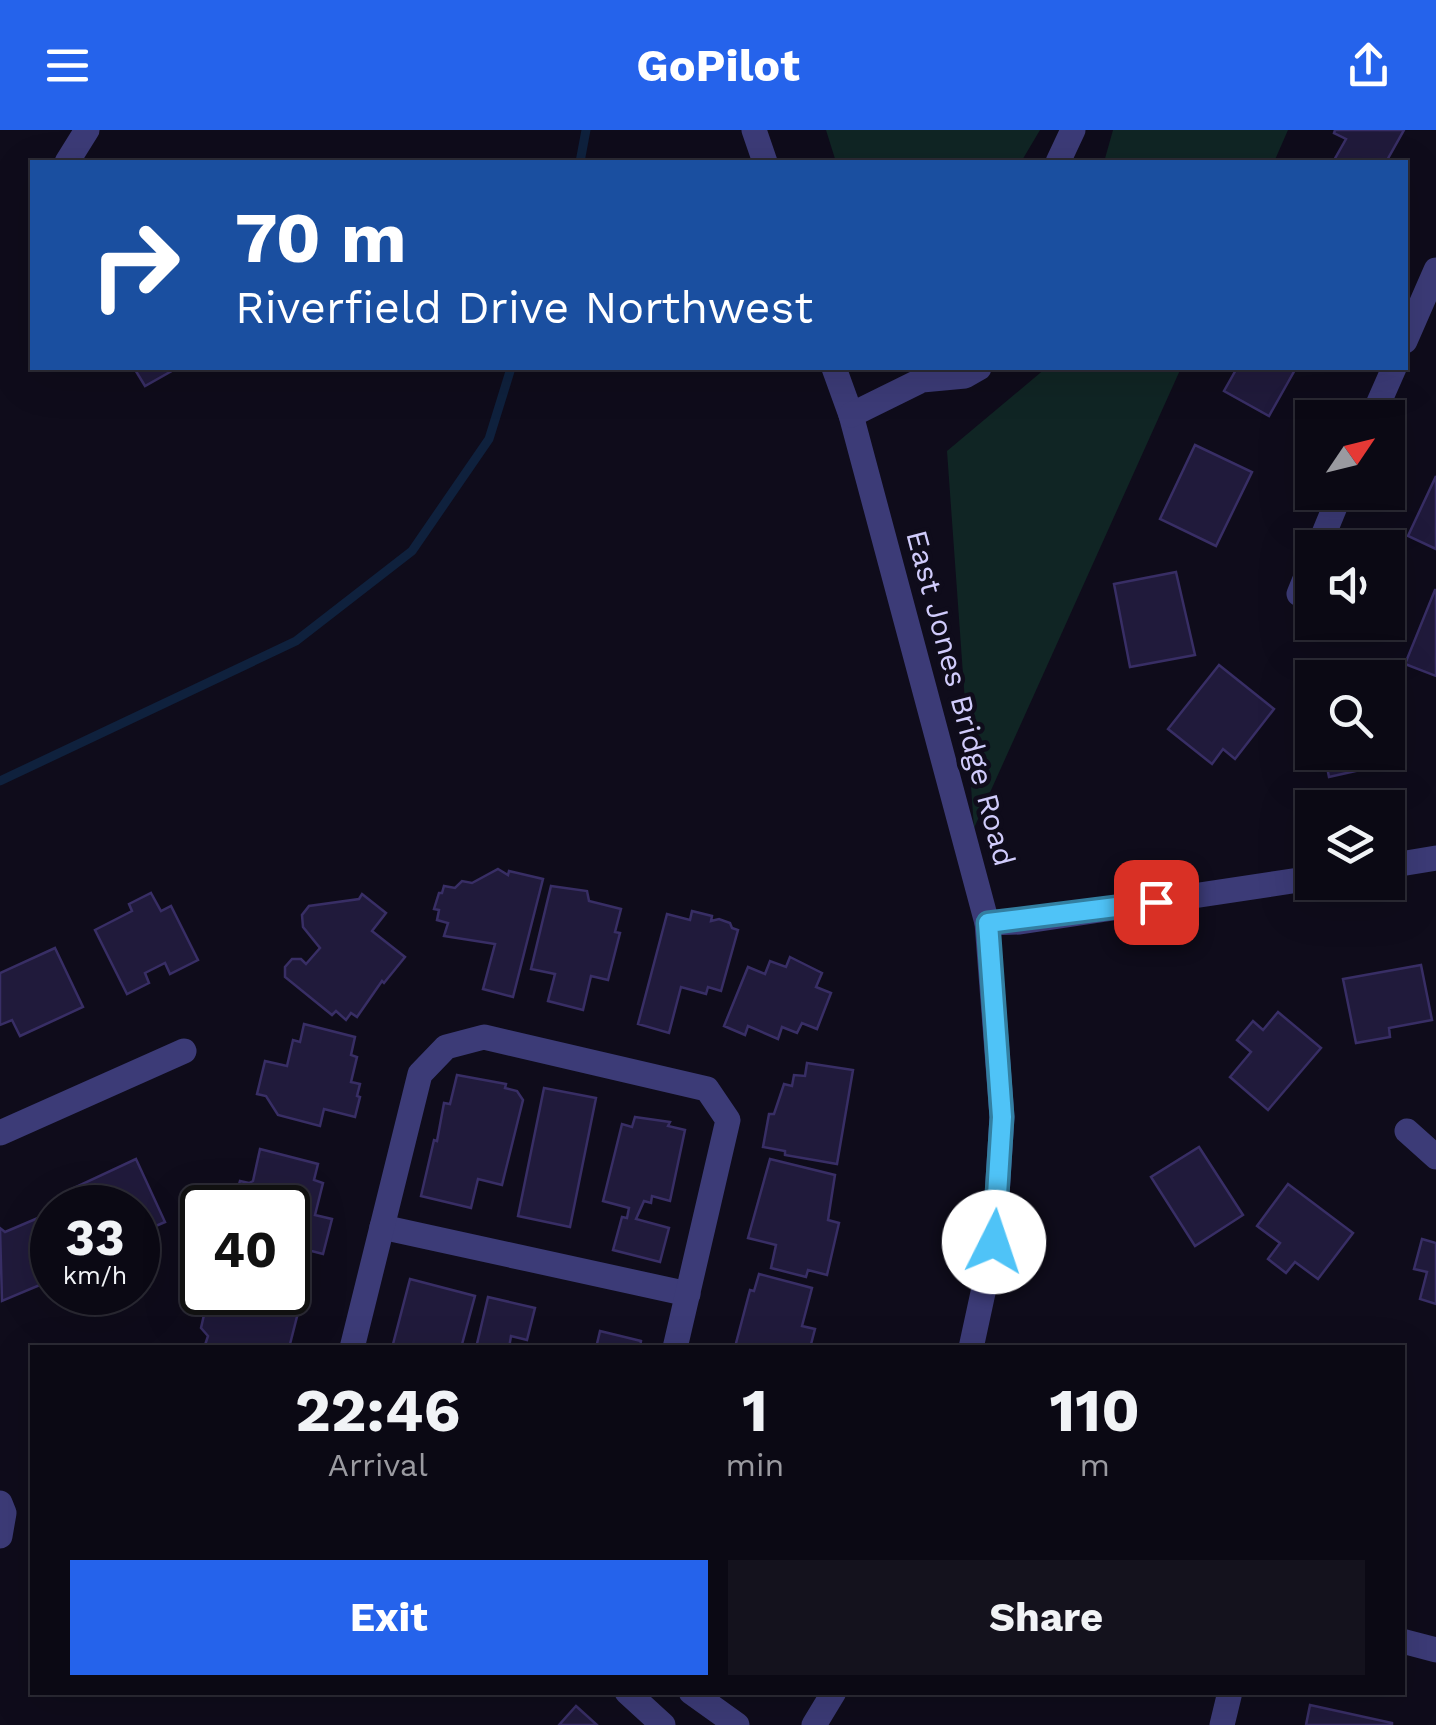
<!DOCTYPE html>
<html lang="en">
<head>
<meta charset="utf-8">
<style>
	:root { --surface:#0b0914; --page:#14121d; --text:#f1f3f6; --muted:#9a9aa0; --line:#2b2a34; --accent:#2563eb }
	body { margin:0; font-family:"Work Sans",sans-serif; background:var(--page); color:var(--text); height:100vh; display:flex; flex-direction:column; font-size:38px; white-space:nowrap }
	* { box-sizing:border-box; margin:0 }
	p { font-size:32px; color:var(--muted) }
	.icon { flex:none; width:55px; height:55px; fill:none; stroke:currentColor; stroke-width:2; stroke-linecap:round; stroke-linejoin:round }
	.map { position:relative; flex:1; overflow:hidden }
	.details { position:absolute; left:30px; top:1215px; width:1375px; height:350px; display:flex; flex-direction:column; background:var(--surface); border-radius:0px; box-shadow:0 10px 40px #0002,0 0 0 2px var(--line) }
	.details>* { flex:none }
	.guide { position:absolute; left:30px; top:30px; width:1378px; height:210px; border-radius:0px; box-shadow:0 10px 40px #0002,0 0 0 2px var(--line); background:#1a4fa0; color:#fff; overflow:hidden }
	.needle { width:65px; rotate:55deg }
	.buttons { position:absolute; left:1295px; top:270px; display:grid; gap:20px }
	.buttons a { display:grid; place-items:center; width:110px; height:110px; border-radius:0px; background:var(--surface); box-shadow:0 10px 40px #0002,0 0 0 2px var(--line); font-size:50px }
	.speed { position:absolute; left:30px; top:1055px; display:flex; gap:20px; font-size:50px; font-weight:700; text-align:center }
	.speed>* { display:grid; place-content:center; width:130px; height:130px; border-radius:50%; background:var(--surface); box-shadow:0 10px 40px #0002,0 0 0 2px var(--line); line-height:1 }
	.speed small { font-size:25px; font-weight:400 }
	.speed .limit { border:5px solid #111; border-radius:15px; background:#fff; color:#111 }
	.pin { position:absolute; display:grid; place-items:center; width:85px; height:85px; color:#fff; margin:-42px; border-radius:20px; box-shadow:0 5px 15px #0006 }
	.me { position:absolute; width:110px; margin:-55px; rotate:4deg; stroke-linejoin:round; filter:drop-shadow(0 0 8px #0008) }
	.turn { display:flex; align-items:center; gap:35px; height:210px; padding:0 40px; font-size:45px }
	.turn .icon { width:130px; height:130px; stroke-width:2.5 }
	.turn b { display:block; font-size:70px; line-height:85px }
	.eta { display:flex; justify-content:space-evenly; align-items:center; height:170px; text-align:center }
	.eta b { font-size:60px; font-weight:700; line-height:70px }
	.button { display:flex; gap:20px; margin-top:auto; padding:20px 40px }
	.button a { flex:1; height:115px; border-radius:0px; background:var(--accent); color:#fff; font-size:40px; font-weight:700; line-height:115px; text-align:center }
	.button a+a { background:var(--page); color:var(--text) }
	header { display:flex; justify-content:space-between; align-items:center; height:130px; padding:0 40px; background:var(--accent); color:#fff; font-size:45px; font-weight:700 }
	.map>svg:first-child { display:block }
</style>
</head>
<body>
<header><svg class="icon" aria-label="menu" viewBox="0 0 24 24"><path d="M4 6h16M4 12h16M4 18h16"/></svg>GoPilot<svg class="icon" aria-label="share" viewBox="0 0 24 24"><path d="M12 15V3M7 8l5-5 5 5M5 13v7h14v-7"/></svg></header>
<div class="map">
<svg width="1436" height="1595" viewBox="0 0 1436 1595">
	<rect width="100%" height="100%" fill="#0f0c1b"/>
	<g fill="#102524">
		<polygon points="826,0 1040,0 1021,32 836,32"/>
		<polygon points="1113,0 1288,0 1274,32 1104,32"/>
		<polygon points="1046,238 1181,238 974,698 947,321"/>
	</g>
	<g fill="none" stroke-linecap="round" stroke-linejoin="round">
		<g stroke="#0f213d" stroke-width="9">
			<polyline points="580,32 586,0"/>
			<polyline points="0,651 296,511 412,421 489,309 511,238"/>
		</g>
	</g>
	<g fill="#201a3b" stroke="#382e65" stroke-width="2.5">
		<polygon points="1335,0 1404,0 1386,32 1333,32 1346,9 1334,3"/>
		<polygon points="134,238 177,238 145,256"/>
		<polygon points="1237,238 1296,238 1269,286 1224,261"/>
		<polygon points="1195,315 1252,342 1216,416 1160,389"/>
		<polygon points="1436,346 1436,419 1408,406"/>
		<polygon points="1176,442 1195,525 1130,537 1114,454"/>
		<polygon points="1435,460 1436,460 1436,546 1405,534"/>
		<polygon points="1219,535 1274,579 1235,629 1223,619 1212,634 1168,599"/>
		<polygon points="1393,566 1403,611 1388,615 1388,567"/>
		<polygon points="1324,622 1356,622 1360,640 1329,647"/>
		<polygon points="498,739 508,745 509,741 543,749 513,867 483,859 495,814 444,806 448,793 437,790 439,780 434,779 439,763 442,763 444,756 455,758 462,751 472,753"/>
		<polygon points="551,756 587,761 589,771 621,779 615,802 620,803 608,850 591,846 583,880 548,871 555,844 531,839"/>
		<polygon points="151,763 161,781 171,776 198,830 170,844 165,833 145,843 149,853 127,864 95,800 132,781 129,774"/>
		<polygon points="362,764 386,783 372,801 405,827 384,853 382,851 357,887 351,883 346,890 336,881 332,885 285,847 285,837 292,829 301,829 306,834 320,818 303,797 302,785 309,776 359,769"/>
		<polygon points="692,781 712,786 711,791 719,789 730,793 732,798 738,800 721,861 708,857 706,864 681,857 669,903 638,894 667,784 690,790"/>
		<polygon points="55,818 83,877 20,906 12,890 0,895 0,843"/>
		<polygon points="790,827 822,843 816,857 831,863 817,899 802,893 797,903 782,897 778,909 748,896 745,905 724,896 748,837 765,844 770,831 786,837"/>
		<polygon points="1421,835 1432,890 1389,898 1390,907 1356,913 1343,849"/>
		<polygon points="1278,882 1321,918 1268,980 1230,947 1251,922 1237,910 1253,891 1263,900"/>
		<polygon points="304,894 355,907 351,925 357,927 351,952 360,954 357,966 360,967 355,987 324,979 320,996 278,985 266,966 257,964 265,931 287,936 293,910 300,912"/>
		<polygon points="807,933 853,940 837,1034 785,1025 785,1021 763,1017 769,984 774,984 784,954 792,956 794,945 805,946"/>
		<polygon points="457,945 506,954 505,958 517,961 523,970 502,1055 478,1049 471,1078 421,1066 434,1010 437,1011 444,973 450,974"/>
		<polygon points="544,958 596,968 570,1097 518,1086"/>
		<polygon points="635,987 670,992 668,996 685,1000 670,1071 652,1066 651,1073 644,1071 636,1089 669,1098 660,1132 613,1120 622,1087 627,1088 629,1078 603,1071 622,994 632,997"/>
		<polygon points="1199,1017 1243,1085 1195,1116 1151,1047"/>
		<polygon points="260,1019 318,1034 314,1050 323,1053 315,1085 332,1089 323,1124 288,1115 288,1078 226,1078 235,1068 240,1051 249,1053 253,1051"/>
		<polygon points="136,1029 165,1092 140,1103 138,1078 72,1078 65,1062"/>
		<polygon points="770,1029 835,1045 828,1090 839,1093 827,1145 808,1140 806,1147 771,1138 776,1115 748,1108"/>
		<polygon points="1288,1054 1353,1103 1318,1149 1295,1132 1286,1143 1268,1129 1280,1113 1257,1096"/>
		<polygon points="38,1088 52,1122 52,1134 42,1139 47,1152 2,1171 0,1098 5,1102"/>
		<polygon points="1422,1109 1436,1113 1436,1174 1420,1169 1427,1142 1414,1139"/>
		<polygon points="759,1144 812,1158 802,1196 815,1199 810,1218 735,1217 750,1160 754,1161"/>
		<polygon points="410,1149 475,1166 461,1218 392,1218"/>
		<polygon points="218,1162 285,1162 302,1167 289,1218 204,1218 208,1206 201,1198 207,1172 216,1168"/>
		<polygon points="488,1167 535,1178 527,1210 511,1206 509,1218 476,1218"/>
		<polygon points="600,1201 641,1211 640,1218 596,1218"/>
		<polygon points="1310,1575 1392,1593 1392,1595 1306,1595"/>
		<polygon points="576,1576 597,1595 559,1595"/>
	</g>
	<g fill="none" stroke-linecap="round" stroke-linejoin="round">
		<g stroke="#3c3b77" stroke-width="25">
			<polyline points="754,0 765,32"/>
			<polyline points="67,32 87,0"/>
			<polyline points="1058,32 1073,0"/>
			<polyline points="1405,211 1436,140"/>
			<polyline points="834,238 851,285 987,793 1002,987 994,1112 971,1218"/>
			<polyline points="851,285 922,250 965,246 979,238"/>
			<polyline points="1372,288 1394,238"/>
			<polyline points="1318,418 1341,362"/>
			<polyline points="1299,464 1312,432"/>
			<polyline points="1388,736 1436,728"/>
			<polyline points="987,793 1020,792 1312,748"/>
			<polyline points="1407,1001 1436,1027"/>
			<polyline points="0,1003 184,921"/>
			<polyline points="382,1097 688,1164"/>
			<polyline points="352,1218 420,944 446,917 484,907 707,959 728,990 675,1218"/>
			<polyline points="0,1373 4,1383 0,1406"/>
			<polyline points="1402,1511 1436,1520"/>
			<polyline points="627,1562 663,1595"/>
			<polyline points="691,1562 737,1595"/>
			<polyline points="814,1595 834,1562"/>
			<polyline points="1222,1595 1230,1562"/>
		</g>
	</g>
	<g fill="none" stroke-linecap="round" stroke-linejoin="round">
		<defs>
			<polyline id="route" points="994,1112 1002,987 988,793 1156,772"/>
		</defs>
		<use href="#route" stroke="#337fa1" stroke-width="25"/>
		<use href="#route" stroke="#4fc3f7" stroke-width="18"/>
	</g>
	<g text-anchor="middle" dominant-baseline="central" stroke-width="9" stroke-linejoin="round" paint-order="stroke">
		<g font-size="30" fill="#d0cbfb" stroke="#0f0c1b">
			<text transform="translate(961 568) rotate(75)">East Jones Bridge Road</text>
		</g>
	</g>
</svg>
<div class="buttons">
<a><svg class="needle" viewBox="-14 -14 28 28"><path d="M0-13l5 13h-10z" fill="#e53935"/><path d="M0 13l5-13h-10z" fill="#9a9aa0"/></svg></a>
<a><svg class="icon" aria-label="sound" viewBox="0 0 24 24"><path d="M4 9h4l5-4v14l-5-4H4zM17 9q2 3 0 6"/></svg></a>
<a><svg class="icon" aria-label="search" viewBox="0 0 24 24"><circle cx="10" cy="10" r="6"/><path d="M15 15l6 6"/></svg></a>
<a><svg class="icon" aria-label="layers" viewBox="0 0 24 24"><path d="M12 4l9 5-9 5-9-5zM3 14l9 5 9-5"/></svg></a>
</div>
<div class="speed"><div>33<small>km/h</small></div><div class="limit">40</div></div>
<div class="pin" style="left:1156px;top:772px;background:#d93025"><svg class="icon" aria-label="arrive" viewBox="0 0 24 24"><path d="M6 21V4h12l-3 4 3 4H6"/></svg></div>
<svg class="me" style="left:994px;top:1112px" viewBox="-20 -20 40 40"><circle r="19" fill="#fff"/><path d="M0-13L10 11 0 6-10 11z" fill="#4fc3f7"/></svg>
<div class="guide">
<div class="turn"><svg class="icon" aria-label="right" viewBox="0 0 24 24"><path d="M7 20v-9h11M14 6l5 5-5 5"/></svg><div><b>70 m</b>Riverfield Drive Northwest</div></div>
</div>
<section class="details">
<div class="eta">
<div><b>22:46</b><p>Arrival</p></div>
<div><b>1</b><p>min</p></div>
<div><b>110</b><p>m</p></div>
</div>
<div class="button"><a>Exit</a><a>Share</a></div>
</section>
</div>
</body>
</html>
